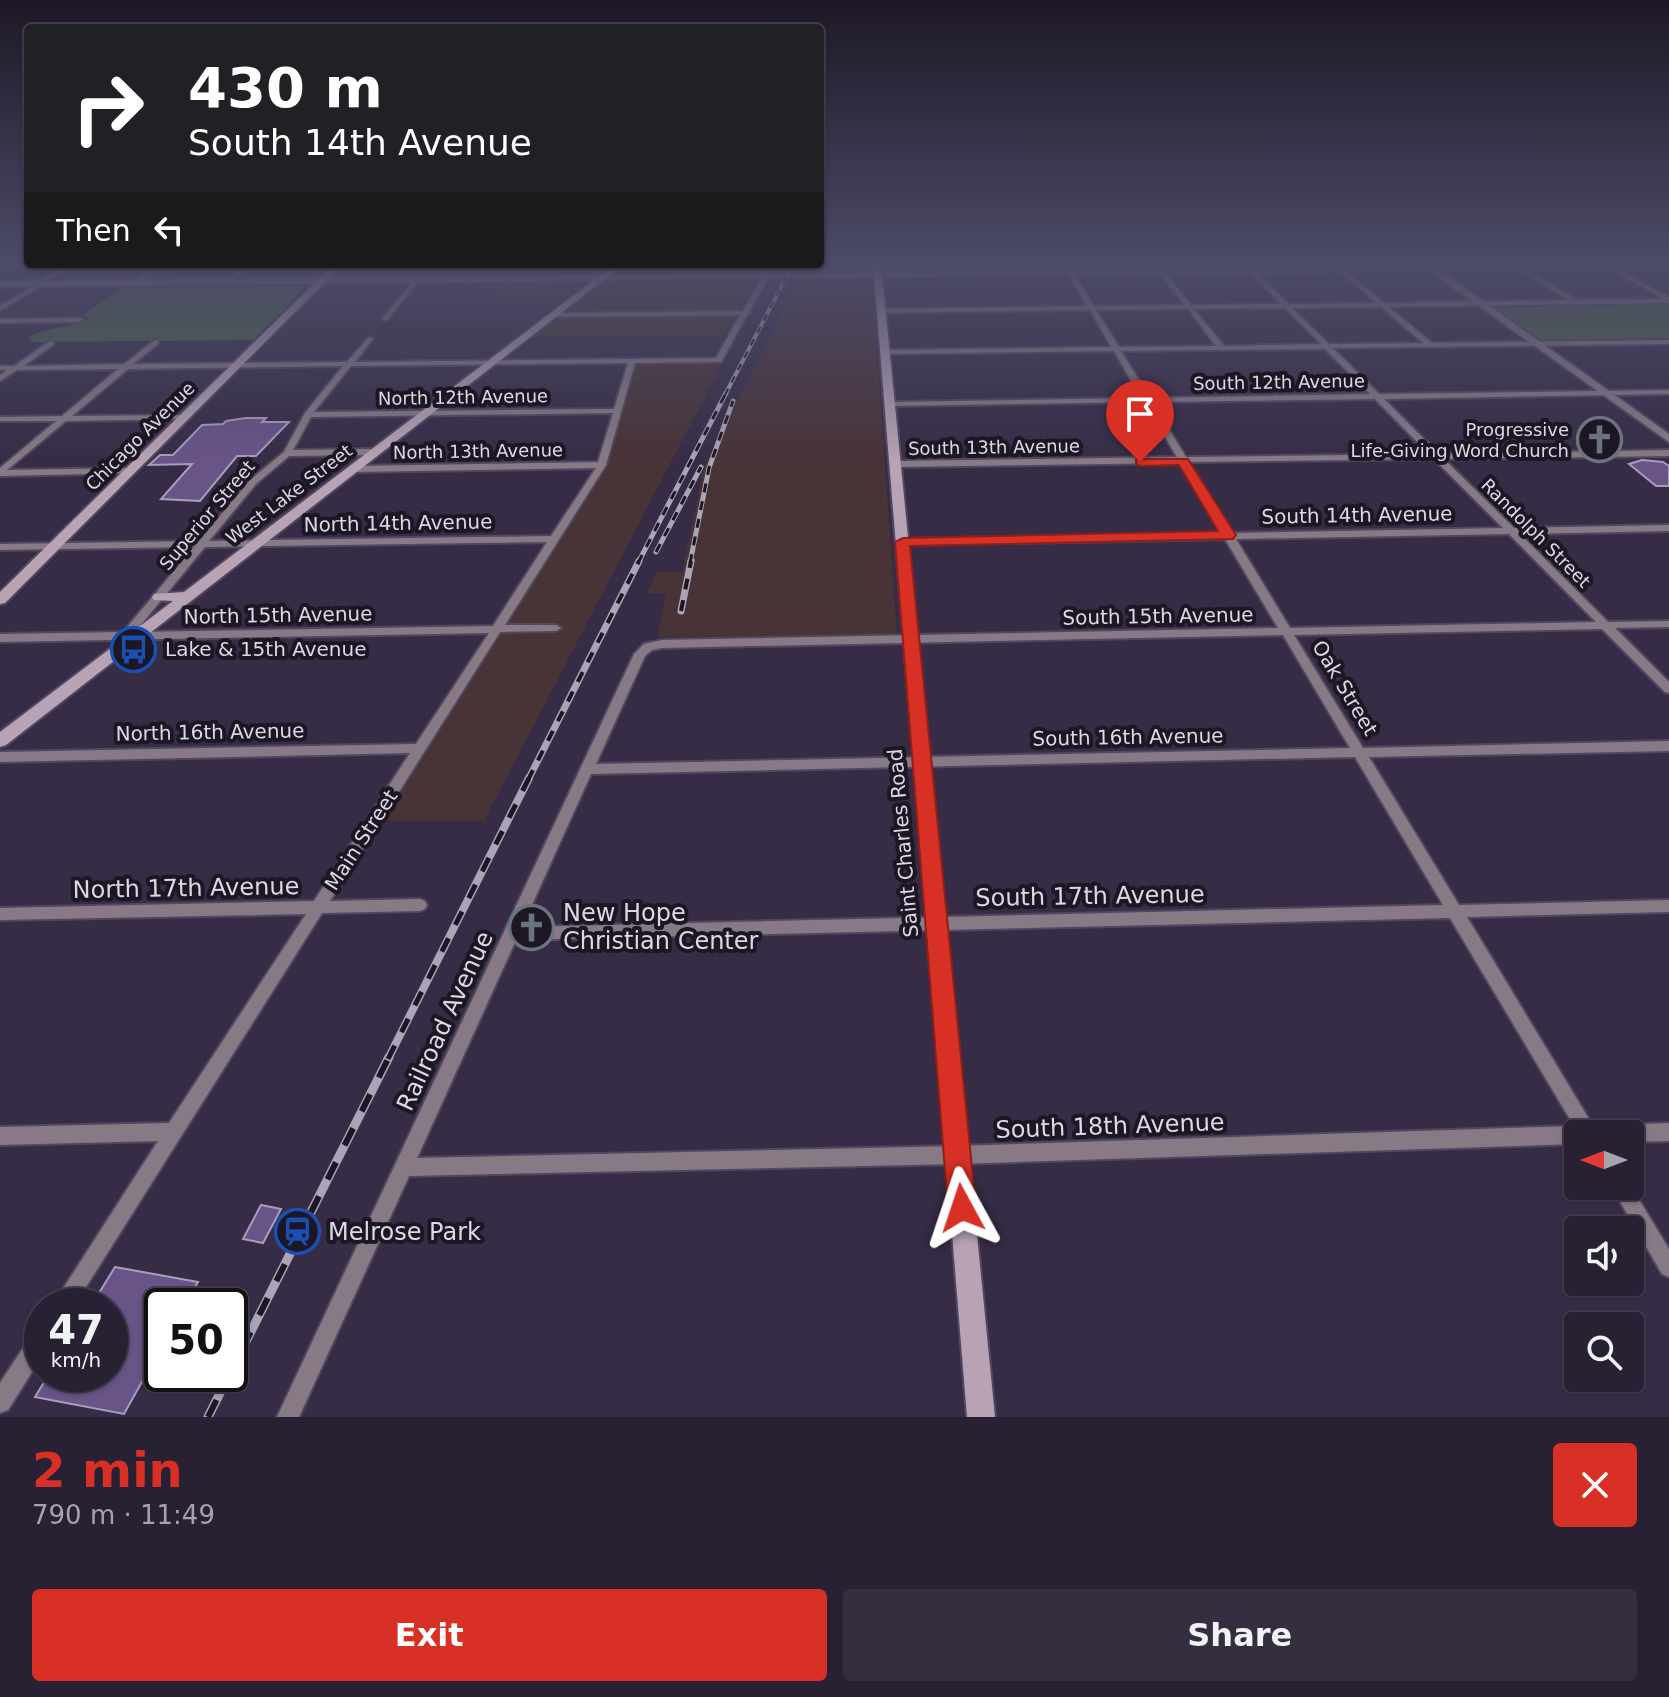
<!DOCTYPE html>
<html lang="en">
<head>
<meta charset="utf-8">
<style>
	:root { --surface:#282134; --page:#342e40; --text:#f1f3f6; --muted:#a5a3ac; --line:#443e4f; --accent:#d93025 }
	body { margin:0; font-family:"DejaVu Sans",sans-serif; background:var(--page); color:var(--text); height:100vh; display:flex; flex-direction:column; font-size:30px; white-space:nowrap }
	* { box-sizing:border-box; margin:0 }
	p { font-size:26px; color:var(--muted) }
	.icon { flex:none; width:44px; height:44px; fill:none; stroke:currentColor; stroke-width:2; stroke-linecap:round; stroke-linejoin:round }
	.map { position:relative; height:1417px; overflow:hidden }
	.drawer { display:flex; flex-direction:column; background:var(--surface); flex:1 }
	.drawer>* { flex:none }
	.hud { position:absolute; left:24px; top:24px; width:800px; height:244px; border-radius:8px; box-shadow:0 2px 6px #0004,0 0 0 2px var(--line); background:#202124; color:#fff; overflow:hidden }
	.needle { width:52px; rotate:270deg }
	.controls { position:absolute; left:1564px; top:1120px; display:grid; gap:16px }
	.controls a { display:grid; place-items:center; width:80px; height:80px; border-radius:8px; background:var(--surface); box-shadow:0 2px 6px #0004,0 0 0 2px var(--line); font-size:40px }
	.speed { position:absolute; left:24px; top:1288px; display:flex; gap:16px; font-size:40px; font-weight:700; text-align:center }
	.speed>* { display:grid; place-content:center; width:104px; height:104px; border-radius:50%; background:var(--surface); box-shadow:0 2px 6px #0004,0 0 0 2px var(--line); line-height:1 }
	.speed small { font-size:20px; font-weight:400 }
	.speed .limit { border:4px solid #111; border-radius:12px; background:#fff; color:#111 }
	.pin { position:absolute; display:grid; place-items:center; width:68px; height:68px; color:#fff; margin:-82px -34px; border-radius:50% 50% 50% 0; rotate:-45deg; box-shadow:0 0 8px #0007 }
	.pin .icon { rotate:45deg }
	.me { position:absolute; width:88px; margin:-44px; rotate:355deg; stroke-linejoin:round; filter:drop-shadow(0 0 6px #0008) }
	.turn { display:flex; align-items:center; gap:28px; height:168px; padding:0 32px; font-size:36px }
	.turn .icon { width:104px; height:104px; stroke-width:2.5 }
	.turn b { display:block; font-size:56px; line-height:68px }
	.then { display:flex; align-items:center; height:76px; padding:0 32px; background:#0003; gap:16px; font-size:30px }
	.round { display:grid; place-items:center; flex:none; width:84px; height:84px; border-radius:8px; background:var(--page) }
	.overview { display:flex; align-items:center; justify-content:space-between; height:136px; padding:0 32px }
	h1 { font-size:48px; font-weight:800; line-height:60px; color:var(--accent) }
	.action { display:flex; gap:16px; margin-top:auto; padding:16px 32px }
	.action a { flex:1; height:92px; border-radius:8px; background:var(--accent); color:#fff; font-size:32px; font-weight:800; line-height:92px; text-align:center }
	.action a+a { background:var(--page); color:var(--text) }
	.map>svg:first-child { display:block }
</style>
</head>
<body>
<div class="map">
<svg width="1669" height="1417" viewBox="0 0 1669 1417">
	<rect width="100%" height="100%" fill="#362c46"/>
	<g fill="#453729">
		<polygon points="756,279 722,336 533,337 607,283"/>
		<polygon points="573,282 580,286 564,298 491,299 502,283"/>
	</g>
	<g fill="#483337">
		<polygon points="660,264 765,264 760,273 647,275"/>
		<polygon points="800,278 872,278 897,634 657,637 666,594 646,593 657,572 682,572 704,467"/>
		<polygon points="723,362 484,821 383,821 603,472 635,363"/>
	</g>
	<g fill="#4b6541">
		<path d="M302 286 305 288 253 340 29 342 33 339 28 338C47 325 72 330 90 317L82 316 123 287Z"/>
		<polygon points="1669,303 1669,338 1540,340 1491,305"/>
	</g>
	<g fill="#685486" stroke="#a99dbd" stroke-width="2">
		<polygon points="246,418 266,418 262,422 289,422 256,456 237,456 200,501 161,499 192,464 149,465 160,455 173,455 202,425 223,424 226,421"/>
		<polygon points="1642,460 1663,462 1669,466 1669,486 1656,486 1629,464"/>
		<polygon points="261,1205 281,1209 263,1243 243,1239"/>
		<polygon points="115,1267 198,1282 184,1306 162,1306 162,1346 124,1414 35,1397 49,1374 110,1374 110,1306 91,1306"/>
	</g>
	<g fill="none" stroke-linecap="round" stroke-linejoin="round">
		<defs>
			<g id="minor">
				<polygon points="69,264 76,264 0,311 0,306"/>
				<polygon points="157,264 164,264 136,284 132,284 132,282"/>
				<polygon points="246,264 253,264 231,283 227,283 227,281"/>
				<polygon points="427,264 433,264 387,320 383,320 383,318"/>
				<polygon points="516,264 522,264 512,280 508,280"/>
				<path d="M770 264H776L749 312 750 313 747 315 721 362 635 363 606 465 505 625H556L561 628 556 631 500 632 330 901 420 899 425 901 427 905 425 909 420 911 322 913 74 1306H52L158 1141 0 1145V1127L169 1123 306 914 0 920V908L314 901 410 753 0 762V752L416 744 489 633 0 642V634L123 632 194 547 0 550V544L199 541 250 480 284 452 305 413 343 366 128 369 72 416 186 415 190 417 189 419 66 421 7 470 130 468 134 471 133 473 0 476V468L56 421H0V417L62 416 118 369 17 370 0 381V375L7 370H0V366H14L50 341 54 343 53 345 24 366 124 364 155 340H158V344L133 364 347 362 369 337 373 339 355 362 716 358 740 315 554 317 551 315 554 313 743 311ZM628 363 614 409 314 412 351 366ZM613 413 598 462 354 466 350 469 354 472 596 468 551 536 209 541 256 484 289 456 376 455 380 452 376 449 293 450 311 417ZM547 542 493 626 135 632 205 547Z"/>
				<path d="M1062 264H1068L1094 306 1184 305 1152 264H1158L1191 305 1281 304 1242 264H1248L1289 304 1376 303 1332 264H1338L1384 303 1568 300 1512 264H1518L1577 300 1663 299 1601 264H1608L1669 297V303L1389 307 1432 343 1669 340V344L1333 348 1379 394 1669 390V394L1384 399 1439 454 1669 450V456L1444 459 1514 528 1669 525V531L1520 534 1608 622 1669 621V627L1615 628 1669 682V693L1665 692 1602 629 1294 635 1363 748 1669 741V751L1369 757 1459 905 1669 900V912L1467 917 1598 1134H1578V1144L957 1164 409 1176 299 1417H277L634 654 644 644 662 640 1278 628 1225 539 903 545 898 542 903 539 1222 533 1180 463 896 467 892 464 896 461 1177 457 1144 402 890 406 886 404 890 402 1141 398 1114 351 886 354 882 352 886 350 1111 347 1090 310 882 313 879 311 882 309 1087 306ZM1381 307 1423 343 1329 344 1292 308ZM1285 308 1321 344 1224 346 1194 309ZM1188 309 1216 346 1119 347 1096 310ZM1325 349 1370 394 1150 398 1121 351ZM1375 399 1429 454 1186 457 1152 402ZM1434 459 1503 528 1232 533 1189 462ZM1509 534 1596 622 1290 628 1236 539ZM1283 635 1350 748 596 764 645 656 652 650 662 648ZM1355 757 1443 905 522 927 591 774ZM1450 918 1574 1126 957 1146 417 1158 516 940Z"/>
				<polygon points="0,319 80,318 83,320 80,322 0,323"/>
				<polygon points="1669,1123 1669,1141 1630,1142 1630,1134 1605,1134 1608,1128 1614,1125"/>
				<polygon points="1630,1185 1669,1249 1669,1277 1662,1274 1611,1186"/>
				<polygon points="42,1327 42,1356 8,1410 0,1413 0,1383 35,1330"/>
			</g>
			<polygon id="tertiary" points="1669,264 1669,268 1441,271 1669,434 1669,442 1430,271 0,287 0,281"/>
			<g id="secondary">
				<polygon points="334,264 343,264 5,603 0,604 0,592"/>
				<polygon points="615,264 624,264 6,745 0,747 0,732 173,601 154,600 152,597 154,594 184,592"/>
				<polygon points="873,264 881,264 995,1417 967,1417"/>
			</g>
		</defs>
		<use href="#minor" stroke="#514760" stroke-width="4"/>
		<use href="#tertiary" stroke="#514760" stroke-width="4"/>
		<use href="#secondary" stroke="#514760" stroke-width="4"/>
		<use href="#minor" fill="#877a84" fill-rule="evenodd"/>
		<use href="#tertiary" fill="#877a84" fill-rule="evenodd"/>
		<use href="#secondary" fill="#b7a3b3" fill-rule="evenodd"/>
		<defs>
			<polyline id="rail-far4" points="725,395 793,264"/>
			<g id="rail-far3">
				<polyline points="656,552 701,467"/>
				<polyline points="638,563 726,393"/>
				<polyline points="690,563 709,468 733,401"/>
			</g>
			<g id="rail-far2">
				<polyline points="681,611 691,561"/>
				<polyline points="528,780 639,561"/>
			</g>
			<polyline id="rail-far1" points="388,1059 529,778"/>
			<polyline id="rail" points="208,1417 389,1057"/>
		</defs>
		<use href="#rail-far4" stroke="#aba4b7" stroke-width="4"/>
		<use href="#rail-far3" stroke="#aba4b7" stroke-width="5"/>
		<use href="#rail-far2" stroke="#aba4b7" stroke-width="7"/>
		<use href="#rail-far1" stroke="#aba4b7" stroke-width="8"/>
		<use href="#rail" stroke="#aba4b7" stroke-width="9"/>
		<use href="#rail-far4" stroke="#1c1723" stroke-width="2" stroke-dasharray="7" stroke-linecap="butt"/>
		<use href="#rail-far3" stroke="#1c1723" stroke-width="3" stroke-dasharray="9" stroke-linecap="butt"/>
		<use href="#rail-far2" stroke="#1c1723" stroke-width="4" stroke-dasharray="11" stroke-linecap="butt"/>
		<use href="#rail-far1" stroke="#1c1723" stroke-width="5" stroke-dasharray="15" stroke-linecap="butt"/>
		<use href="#rail" stroke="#1c1723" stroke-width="6" stroke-dasharray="19" stroke-linecap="butt"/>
	</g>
	<linearGradient id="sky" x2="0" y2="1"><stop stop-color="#1e1826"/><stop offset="0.57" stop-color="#4c4b68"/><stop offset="1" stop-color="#4c4b68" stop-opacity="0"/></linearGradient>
	<rect width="1669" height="462" fill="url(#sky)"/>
	<polygon fill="#d93025" stroke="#8d1f18" stroke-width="2" points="1136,459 1188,459 1236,535 1233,539 910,546 976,1208 972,1218 962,1222 952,1218 948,1208 895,542 903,538 1218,531 1179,465 1140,466 1136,464"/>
	<defs>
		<symbol id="church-ring" viewBox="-11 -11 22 22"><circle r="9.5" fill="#1c1723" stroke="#6b7280" stroke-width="1.5"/><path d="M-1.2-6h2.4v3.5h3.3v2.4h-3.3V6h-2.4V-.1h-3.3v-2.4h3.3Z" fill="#6b7280"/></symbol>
		<symbol id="bus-ring" viewBox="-11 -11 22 22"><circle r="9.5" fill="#1c1723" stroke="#1a4fb4" stroke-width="1.5"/><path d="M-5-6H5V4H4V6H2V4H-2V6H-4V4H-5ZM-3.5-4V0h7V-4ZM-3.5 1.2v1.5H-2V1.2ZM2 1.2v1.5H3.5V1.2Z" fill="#1a4fb4"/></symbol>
		<symbol id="station-ring" viewBox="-11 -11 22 22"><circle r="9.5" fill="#1c1723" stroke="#1a4fb4" stroke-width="1.5"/><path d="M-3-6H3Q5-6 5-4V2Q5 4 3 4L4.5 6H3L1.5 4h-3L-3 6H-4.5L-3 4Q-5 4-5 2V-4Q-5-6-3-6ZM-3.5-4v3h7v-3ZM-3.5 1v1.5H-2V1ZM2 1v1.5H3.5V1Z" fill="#1a4fb4"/></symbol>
	</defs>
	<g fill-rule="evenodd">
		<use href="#church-ring" x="1574" y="414" width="51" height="51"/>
		<use href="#bus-ring" x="108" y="624" width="51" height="51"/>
		<use href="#church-ring" x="506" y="902" width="51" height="51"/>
		<use href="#station-ring" x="272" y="1206" width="51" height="51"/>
	</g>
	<g text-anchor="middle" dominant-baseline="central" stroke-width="8" stroke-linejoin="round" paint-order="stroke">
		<g font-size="18" fill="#ddd7e7" stroke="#1c1723">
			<text transform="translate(1279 382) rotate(-1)">South 12th Avenue</text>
			<text transform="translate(463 397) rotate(-1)">North 12th Avenue</text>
			<text transform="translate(140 436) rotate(-45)">Chicago Avenue</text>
			<text transform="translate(994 447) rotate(-1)">South 13th Avenue</text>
			<text transform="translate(478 451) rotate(-1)">North 13th Avenue</text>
			<text transform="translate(289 494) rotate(-37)">West Lake Street</text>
			<text transform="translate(207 515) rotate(-50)">Superior Street</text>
			<text transform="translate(1536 533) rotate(45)">Randolph Street</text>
		</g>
		<g font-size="18" fill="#ddd7e7" stroke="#1c1723" text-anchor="end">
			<text x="1569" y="429">Progressive<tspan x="1569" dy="21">Life-Giving Word Church</tspan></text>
		</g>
		<g font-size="20" fill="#ddd7e7" stroke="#1c1723">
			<text transform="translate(1357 515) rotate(-1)">South 14th Avenue</text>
			<text transform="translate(398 523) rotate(-1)">North 14th Avenue</text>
			<text transform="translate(278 615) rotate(-1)">North 15th Avenue</text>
			<text transform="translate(1158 616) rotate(-1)">South 15th Avenue</text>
			<text transform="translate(1345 688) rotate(59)">Oak Street</text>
			<text transform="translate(210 732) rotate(-1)">North 16th Avenue</text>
			<text transform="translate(1128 737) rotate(-1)">South 16th Avenue</text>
			<text transform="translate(361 840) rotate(-57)">Main Street</text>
			<text transform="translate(903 843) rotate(-95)">Saint Charles Road</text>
		</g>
		<g font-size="20" fill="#ddd7e7" stroke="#1c1723" text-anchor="start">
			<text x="165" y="649">Lake &amp; 15th Avenue</text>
		</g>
		<g font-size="24" fill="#ddd7e7" stroke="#1c1723">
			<text transform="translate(186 888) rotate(-1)">North 17th Avenue</text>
			<text transform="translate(1090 896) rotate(-1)">South 17th Avenue</text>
			<text transform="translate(445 1021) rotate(-65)">Railroad Avenue</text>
			<text transform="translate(1110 1126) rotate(-2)">South 18th Avenue</text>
		</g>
		<g font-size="24" fill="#ddd7e7" stroke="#1c1723" text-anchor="start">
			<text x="563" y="913">New Hope<tspan x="563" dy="28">Christian Center</tspan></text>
			<text x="328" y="1232">Melrose Park</text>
		</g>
	</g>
</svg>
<div class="controls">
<a><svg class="needle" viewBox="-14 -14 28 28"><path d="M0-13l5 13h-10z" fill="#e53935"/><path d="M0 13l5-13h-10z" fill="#a5a3ac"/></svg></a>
<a><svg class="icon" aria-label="sound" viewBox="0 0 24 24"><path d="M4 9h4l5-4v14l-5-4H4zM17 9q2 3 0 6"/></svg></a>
<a><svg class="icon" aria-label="search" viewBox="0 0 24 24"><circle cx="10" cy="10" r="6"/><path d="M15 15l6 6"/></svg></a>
</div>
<div class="speed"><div>47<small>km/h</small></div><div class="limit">50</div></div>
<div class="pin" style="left:1140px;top:462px;background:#d93025"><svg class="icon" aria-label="arrive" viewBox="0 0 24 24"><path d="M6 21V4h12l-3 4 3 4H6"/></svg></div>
<svg class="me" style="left:962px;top:1208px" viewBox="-20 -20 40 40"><path d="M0-17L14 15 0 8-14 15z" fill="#d93025" stroke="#fff" stroke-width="4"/></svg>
<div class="hud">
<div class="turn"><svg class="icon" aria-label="right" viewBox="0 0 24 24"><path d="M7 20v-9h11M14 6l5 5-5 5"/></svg><div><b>430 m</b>South 14th Avenue</div></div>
<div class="then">Then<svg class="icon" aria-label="left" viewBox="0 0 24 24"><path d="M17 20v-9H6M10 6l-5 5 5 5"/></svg></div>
</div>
</div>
<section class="drawer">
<div class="overview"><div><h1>2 min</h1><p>790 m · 11:49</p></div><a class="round" style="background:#d93025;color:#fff"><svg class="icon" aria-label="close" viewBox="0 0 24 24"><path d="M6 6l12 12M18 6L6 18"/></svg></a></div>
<div class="action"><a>Exit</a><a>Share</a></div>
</section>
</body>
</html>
